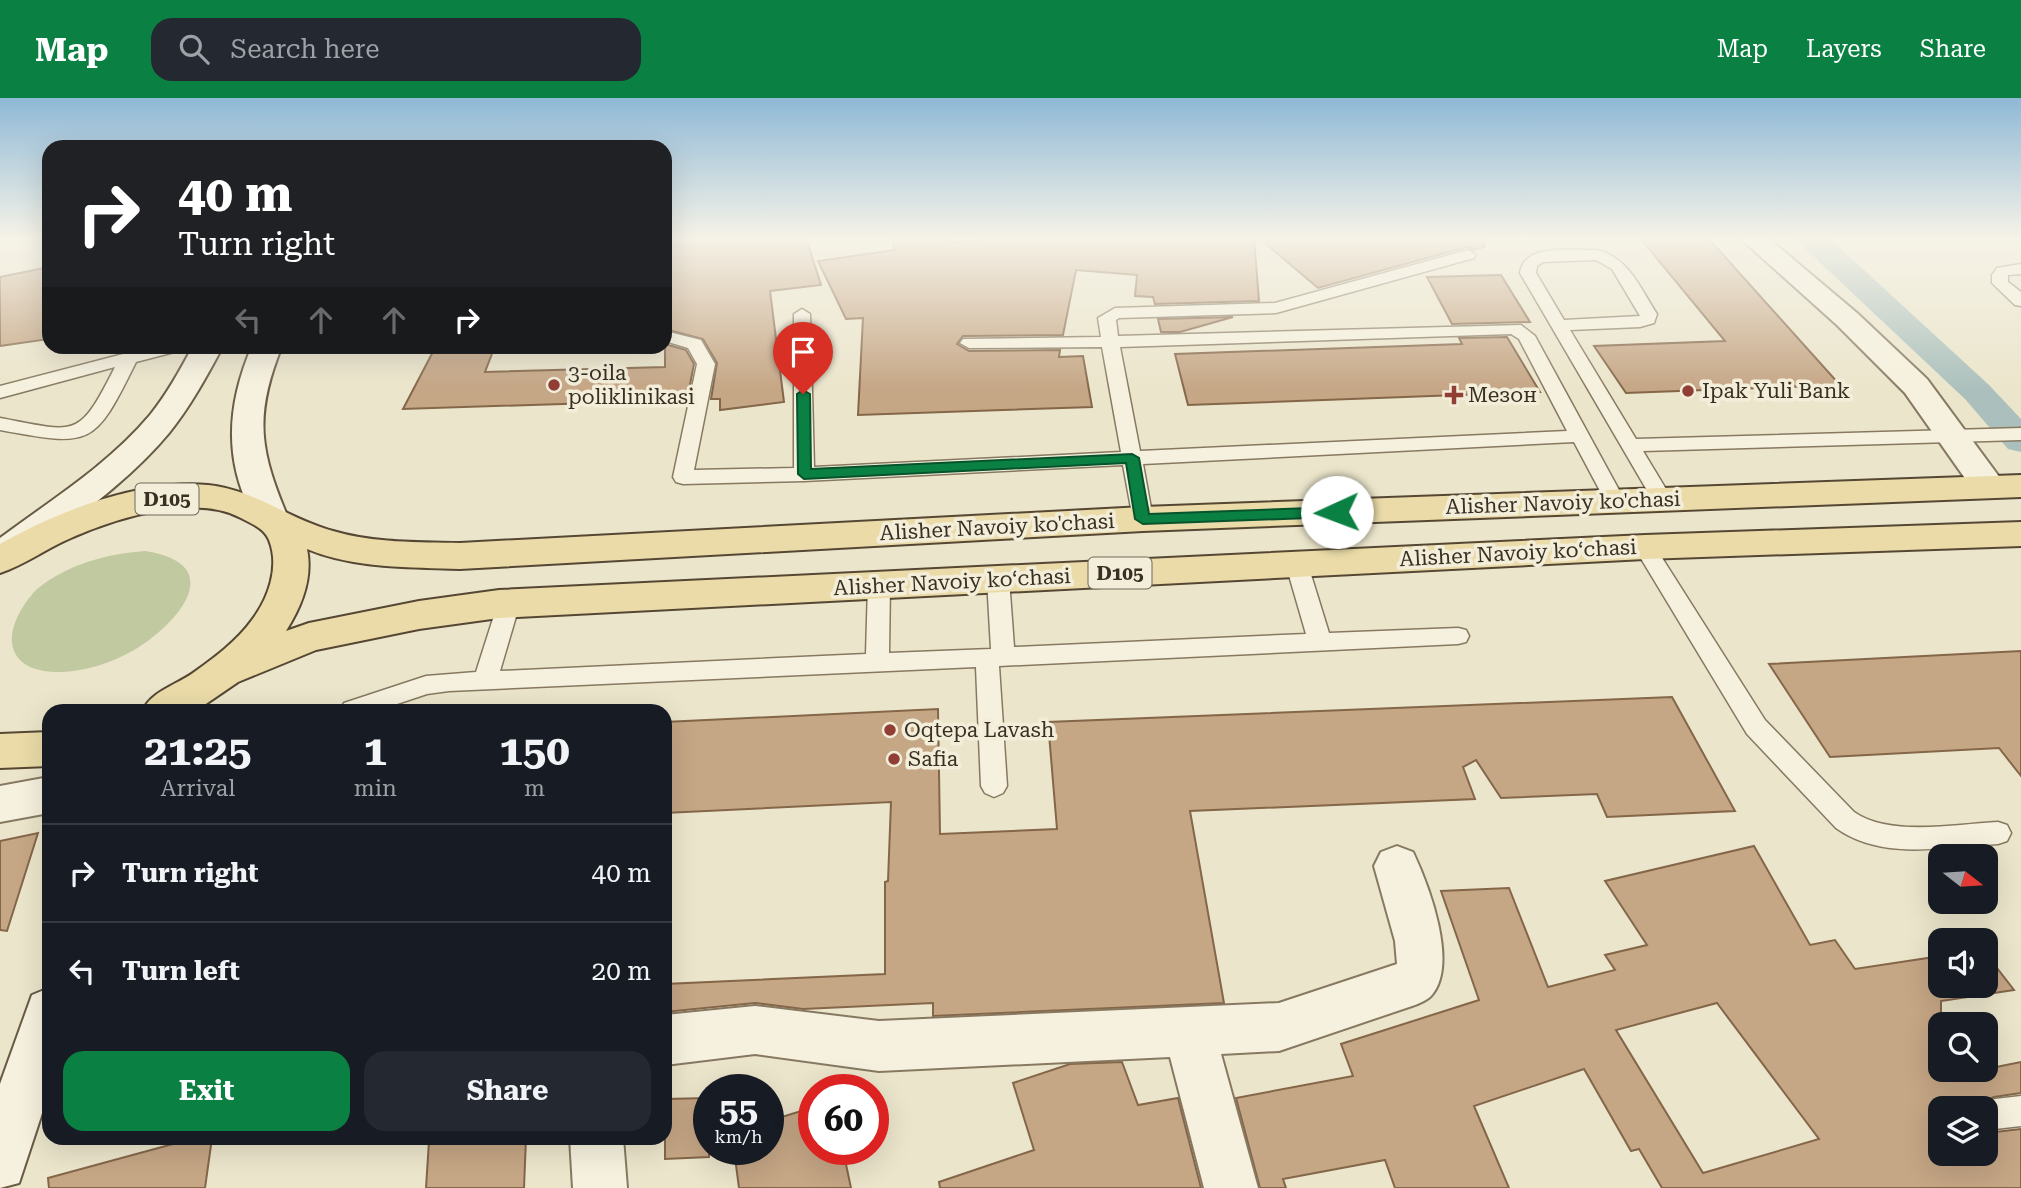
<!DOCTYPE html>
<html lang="en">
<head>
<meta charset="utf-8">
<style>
	:root { --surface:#171b24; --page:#242831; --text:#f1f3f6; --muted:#9ea1a6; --line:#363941; --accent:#0b8043 }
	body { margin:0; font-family:"Roboto Serif",serif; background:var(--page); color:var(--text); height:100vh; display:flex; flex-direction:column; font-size:26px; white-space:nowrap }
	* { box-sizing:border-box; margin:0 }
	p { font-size:23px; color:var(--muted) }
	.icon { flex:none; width:38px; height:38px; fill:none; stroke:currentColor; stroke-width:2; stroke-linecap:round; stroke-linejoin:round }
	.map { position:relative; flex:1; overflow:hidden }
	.sheet { position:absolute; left:42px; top:606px; width:630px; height:441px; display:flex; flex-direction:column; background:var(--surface); border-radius:21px; box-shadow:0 7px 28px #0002 }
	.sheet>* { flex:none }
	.hud { position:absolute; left:42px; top:42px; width:630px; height:214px; border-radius:21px; box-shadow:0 7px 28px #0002; background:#202124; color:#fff; overflow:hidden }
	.needle { width:46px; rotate:107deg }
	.fabs { position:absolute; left:1928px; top:746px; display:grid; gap:14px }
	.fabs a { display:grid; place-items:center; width:70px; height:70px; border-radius:14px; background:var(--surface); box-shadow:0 7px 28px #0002; font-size:35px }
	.speed { position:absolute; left:693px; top:976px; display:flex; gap:14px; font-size:35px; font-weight:700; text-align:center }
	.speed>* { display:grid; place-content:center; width:91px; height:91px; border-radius:50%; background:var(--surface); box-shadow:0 7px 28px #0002; line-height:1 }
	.speed small { font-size:18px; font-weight:400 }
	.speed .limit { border:10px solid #d22; background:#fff; color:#111 }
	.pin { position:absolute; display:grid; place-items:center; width:60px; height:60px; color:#fff; margin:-72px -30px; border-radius:50% 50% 50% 0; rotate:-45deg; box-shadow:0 0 7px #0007 }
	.pin .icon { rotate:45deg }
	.me { position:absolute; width:77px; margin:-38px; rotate:268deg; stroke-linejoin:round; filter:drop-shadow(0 0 5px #0008) }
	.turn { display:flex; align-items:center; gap:24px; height:147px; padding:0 21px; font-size:32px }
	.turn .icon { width:91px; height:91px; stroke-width:2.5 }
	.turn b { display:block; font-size:49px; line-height:60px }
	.lanes { display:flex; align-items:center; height:66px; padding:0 21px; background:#0003; justify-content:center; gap:35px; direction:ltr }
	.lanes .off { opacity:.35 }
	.eta { display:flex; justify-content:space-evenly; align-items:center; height:119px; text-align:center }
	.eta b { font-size:42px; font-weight:700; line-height:49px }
	.button { display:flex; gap:14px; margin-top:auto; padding:14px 21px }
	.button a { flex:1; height:80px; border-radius:21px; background:var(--accent); color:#fff; font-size:28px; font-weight:700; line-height:80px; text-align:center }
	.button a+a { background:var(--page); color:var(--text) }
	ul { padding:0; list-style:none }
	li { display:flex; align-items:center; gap:21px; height:98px; padding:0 21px; border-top:2px solid var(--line) }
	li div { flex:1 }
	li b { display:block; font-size:26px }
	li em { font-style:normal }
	header { display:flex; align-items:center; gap:42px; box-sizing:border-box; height:98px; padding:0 35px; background:var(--accent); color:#fff }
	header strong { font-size:33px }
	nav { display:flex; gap:38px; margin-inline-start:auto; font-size:24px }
	.search { width:490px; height:63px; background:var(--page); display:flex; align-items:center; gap:18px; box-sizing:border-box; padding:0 24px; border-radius:21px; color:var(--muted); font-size:26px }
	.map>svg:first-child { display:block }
</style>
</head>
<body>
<header>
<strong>Map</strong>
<div class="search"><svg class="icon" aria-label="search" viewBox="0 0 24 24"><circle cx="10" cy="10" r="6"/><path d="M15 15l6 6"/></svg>Search here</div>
<nav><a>Map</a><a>Layers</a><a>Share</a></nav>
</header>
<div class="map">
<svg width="2021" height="1090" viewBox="0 0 2021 1090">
	<rect width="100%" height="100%" fill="#ebe5cb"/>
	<path fill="#c0c9a0" d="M145 453C229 466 179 525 134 552 114 564 86 573 63 574 0 576 0 530 37 491 68 466 106 456 145 453Z"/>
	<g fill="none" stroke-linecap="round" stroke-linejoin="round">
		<polygon fill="#abc0bc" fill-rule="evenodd" points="1794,140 1826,140 1840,150 1989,287 2021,321 2021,354 2008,351 1965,301"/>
	</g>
	<g fill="#c5a685" stroke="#846649" stroke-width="2" fill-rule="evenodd">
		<polygon points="806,140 821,187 770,193 784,304 720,312 720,301 711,301 717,265 703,241 665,231 665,141"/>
		<polygon points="891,140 947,140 949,145 1001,140 1254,140 1259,203 1155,206 1153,199 1135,198 1137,177 1076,172 1063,237 963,238 957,246 969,253 1060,252 1059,259 1083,258 1092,309 858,317 863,220 846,221 818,163 895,152"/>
		<polygon points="1259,140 1483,140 1484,149 1473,152 1467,149 1318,190"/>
		<polygon points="1640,140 1708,140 1840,287 1626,295 1594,248 1725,243"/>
		<polygon points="49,169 49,241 0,248 0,179"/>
		<polygon points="1501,177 1530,224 1452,226 1427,179"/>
		<polygon points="1233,219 1180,234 1161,234 1158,221"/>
		<polygon points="1507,239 1540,294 1188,307 1175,256 1462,246 1459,240"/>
		<polygon points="665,246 686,252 694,266 687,302 403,311 436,248 495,248 485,274 665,269"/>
		<polygon points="2021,553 2021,678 1999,650 1830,659 1769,566"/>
		<polygon points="1672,599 1735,713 1607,719 1597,696 1501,700 1476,662 1463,669 1475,701 1190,713 1224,905 933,918 933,905 803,911 755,905 665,914 665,886 885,876 885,784 888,783 891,704 665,715 665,624 938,611 940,736 1057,731 1048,624"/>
		<polygon points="38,735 7,833 0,832 0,743"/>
		<path d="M1754 748 1810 847 1835 842 1855 871 1941 858V887H1986V856L2014 892 1941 903V971H1986L2021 964V995L1994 999 1983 1003 1980 1010H1941V1055H1986V1031L1995 1034 2021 1031V1090H1662L1639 1051 1631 1053 1584 971 1474 1008 1509 1090H1395L1385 1062 1283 1081 1286 1090H1260L1236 1000 1353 978 1341 946 1479 902 1441 793 1509 790 1548 889 1615 872 1605 857 1647 847 1605 783ZM1717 905 1819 1041 1703 1075 1616 932Z"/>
		<polygon points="1122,964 1138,1007 1178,1000 1201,1090 940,1090 939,1084 1034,1052 1013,985 1070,966"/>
		<polygon points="709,1000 709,1059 665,1061 665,1001"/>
		<polygon points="814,1009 814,1052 843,1052 851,1090 739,1090 734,1052 768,1052 768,1042 775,1040 772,1022"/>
		<polygon points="195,1040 212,1040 205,1090 49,1090 48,1080"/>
		<polygon points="443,1040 526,1040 524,1090 426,1090 429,1043"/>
	</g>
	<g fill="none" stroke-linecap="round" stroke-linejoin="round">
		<defs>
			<g id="lane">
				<path d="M1468 152 1476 157 1474 160 1276 215 1119 220 1116 222 1118 238 1521 227 1535 238 1625 403 1622 408H1608L1574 344 1143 366 1153 421 1150 426H1136L1133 421 1123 367 804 383 683 386 676 384 673 379 697 266 688 250 665 243V233L701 242 715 266 694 372 794 370V216L802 211 810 216 814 369 1121 354 1102 249 969 250 960 245 963 241 1101 239 1098 220 1115 210 1275 205ZM1511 236 1519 241 1567 333 1140 353 1120 249Z"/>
				<path d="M1597 152C1629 160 1640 190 1657 216L1654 225 1640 229 1570 232 1636 341 2021 330V342L1643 353 1672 401 1669 406H1655L1520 175C1524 144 1574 153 1597 152ZM1596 162 1612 171 1640 218 1564 222 1536 175 1537 168 1543 164Z"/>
				<polygon points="2021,166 2021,176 2008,177 2008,184 2021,194 2021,208 2015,207 1992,185 1992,177 1997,170"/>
				<path d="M154 248H184L182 252 136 264C94 349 92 349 0 332V320C76 334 78 343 115 269L0 300V288Z"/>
				<path d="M1645 442 1652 444 1765 622 1854 714C1889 739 1956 726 1998 724L2007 727 2011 735 2007 743 1998 746C1945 749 1882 763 1836 730L1747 636 1634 449 1638 444Z"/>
				<polygon points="1297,459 1305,462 1308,467 1329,535 1458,530 1466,532 1469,538 1466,544 1458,546 999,568 1007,688 1003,695 994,699 985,695 981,688 976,569 449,593 427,596 379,612 340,612 344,605 426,578 476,574 498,505 501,499 509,497 517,499 520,505 500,573 866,556 868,487 871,481 879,479 887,481 890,487 889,555 991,551 987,481 990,476 998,473 1006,476 1009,481 1014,549 1306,536 1286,467 1289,462"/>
				<polygon points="2021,998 2021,1028 1995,1031 1986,1028 1986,1010 1982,1010 1984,1005 1995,1001"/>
			</g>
			<g id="street">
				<polygon points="1740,140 1768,140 1857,215 1927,281 2000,380 2005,388 2000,396 1988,399 1976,396 1905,295 1837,227"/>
				<polygon points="49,679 49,715 0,724 0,688"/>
				<path d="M1397 748 1413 754C1429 788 1459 867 1431 898 1427 902 1418 906 1412 908L1279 953 1221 956 1258 1090H1204L1170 959 879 973 755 956 665 967V917L755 908 879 923 1279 905 1397 866 1395 843 1374 768 1381 754Z"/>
				<polygon points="570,1040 623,1040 627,1090 573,1090"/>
			</g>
			<g id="secondary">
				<path d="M193 248H223C207 278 190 309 169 335 125 388 66 426 13 468L0 472V440C51 402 108 367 150 317 167 296 180 272 193 248Z"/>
				<path d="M252 248H282C253 319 260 354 289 422L284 430 272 434 260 430C223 370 225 311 252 248Z"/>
				<polygon points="49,890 49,994 19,1085 0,1090 0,986 32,897"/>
			</g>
			<g id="primary">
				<path d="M2021 377V399L1143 433 460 471C411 469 354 471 307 451 313 480 302 508 286 533L309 525 419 503 499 492 1645 437 2021 424V448L1645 461 499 520 419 531 316 552 238 584 197 612H143C152 593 176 587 193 575 214 560 237 543 252 522 268 501 280 469 269 442 264 430 252 426 241 420 195 395 116 420 71 440 47 450 25 467 0 475V446C58 413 141 381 208 387 255 392 289 421 333 433 373 445 418 444 460 445L1143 409Z"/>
				<polygon points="49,634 49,668 0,670 0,636"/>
			</g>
		</defs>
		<use href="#lane" stroke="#877961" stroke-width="3"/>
		<use href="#street" stroke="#877961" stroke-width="4"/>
		<use href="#secondary" stroke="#695a44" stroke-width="4"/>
		<use href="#primary" stroke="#554734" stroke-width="4"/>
		<use href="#lane" fill="#f6f1de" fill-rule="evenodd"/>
		<use href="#street" fill="#f6f1de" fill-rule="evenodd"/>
		<use href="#secondary" fill="#f6f1de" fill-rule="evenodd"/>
		<use href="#primary" fill="#eadba8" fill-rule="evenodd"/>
	</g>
	<linearGradient id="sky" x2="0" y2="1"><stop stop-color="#8fb9d6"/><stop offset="0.48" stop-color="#f6f3e8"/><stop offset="1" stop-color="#f6f3e8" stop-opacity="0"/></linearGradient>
	<rect width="2021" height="292" fill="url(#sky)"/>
	<polygon fill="#0b8043" stroke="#07532c" stroke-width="2" points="803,292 810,296 811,371 1132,356 1139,360 1149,416 1337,409 1345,414 1337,419 1143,426 1135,421 1126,365 804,381 798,376 797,296"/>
	<g fill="#903e36" stroke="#f3eeda" stroke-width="2.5">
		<circle cx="554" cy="287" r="7"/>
		<circle cx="1688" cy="293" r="7"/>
		<path d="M1450.5 286.5h7v7h7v7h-7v7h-7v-7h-7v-7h7z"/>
		<circle cx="890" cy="632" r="7"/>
		<circle cx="894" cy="661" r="7"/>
	</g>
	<g text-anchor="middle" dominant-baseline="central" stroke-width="7" stroke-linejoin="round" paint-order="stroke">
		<g fill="#f3eeda" stroke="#71685a" stroke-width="2">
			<rect x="135.5" y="385.5" width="63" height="31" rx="5"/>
			<rect x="1088.5" y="459.5" width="63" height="31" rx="5"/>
		</g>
		<g font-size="19" font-weight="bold" fill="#392f23">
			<text x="167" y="401">D105</text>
			<text x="1120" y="475">D105</text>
		</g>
		<g font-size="21" fill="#392f23" stroke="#f3eeda" text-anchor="start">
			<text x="568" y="275">3-oila<tspan x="568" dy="24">poliklinikasi</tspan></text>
			<text x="1702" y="293">Ipak Yuli Bank</text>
			<text x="1468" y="297">Мезон</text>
			<text x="904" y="632">Oqtepa Lavash</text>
			<text x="908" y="661">Safia</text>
		</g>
		<g font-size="21" fill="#392f23" stroke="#f3eeda">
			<text transform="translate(1563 405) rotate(-2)">Alisher Navoiy ko'chasi</text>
			<text transform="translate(997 429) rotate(-3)">Alisher Navoiy ko'chasi</text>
			<text transform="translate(1518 455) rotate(-3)">Alisher Navoiy koʻchasi</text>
			<text transform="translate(952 484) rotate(-3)">Alisher Navoiy koʻchasi</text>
		</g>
	</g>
</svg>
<div class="fabs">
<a><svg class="needle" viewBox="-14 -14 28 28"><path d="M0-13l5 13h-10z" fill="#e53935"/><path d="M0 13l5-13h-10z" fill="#9ea1a6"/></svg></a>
<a><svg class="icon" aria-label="sound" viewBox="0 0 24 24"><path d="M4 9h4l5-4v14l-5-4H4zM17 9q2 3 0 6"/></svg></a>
<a><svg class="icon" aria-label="search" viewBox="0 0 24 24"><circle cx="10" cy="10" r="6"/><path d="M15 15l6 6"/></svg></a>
<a><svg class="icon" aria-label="layers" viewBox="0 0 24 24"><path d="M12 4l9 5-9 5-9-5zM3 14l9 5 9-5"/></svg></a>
</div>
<div class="speed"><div>55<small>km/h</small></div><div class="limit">60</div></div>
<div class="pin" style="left:803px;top:296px;background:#d93025"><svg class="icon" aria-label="arrive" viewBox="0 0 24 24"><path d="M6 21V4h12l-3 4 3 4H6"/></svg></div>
<svg class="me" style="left:1337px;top:414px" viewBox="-20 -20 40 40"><circle r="19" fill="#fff"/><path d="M0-13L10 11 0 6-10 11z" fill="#0b8043"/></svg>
<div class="hud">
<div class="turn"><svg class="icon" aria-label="right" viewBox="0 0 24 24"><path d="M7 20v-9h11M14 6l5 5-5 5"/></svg><div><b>40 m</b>Turn right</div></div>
<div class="lanes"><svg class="icon off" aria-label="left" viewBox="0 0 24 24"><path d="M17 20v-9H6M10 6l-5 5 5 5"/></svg><svg class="icon off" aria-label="ahead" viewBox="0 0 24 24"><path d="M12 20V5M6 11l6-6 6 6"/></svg><svg class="icon off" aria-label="ahead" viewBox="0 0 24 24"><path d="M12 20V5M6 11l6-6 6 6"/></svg><svg class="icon" aria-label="right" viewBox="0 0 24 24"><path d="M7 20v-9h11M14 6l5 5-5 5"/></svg></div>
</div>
<section class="sheet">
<div class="eta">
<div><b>21:25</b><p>Arrival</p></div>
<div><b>1</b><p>min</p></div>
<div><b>150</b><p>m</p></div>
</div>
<ul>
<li><svg class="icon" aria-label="right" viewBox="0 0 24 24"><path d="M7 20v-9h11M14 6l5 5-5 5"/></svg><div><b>Turn right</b></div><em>40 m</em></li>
<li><svg class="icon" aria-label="left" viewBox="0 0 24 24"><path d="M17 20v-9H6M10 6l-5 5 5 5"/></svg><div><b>Turn left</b></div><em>20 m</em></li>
</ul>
<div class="button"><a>Exit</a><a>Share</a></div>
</section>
</div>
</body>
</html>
